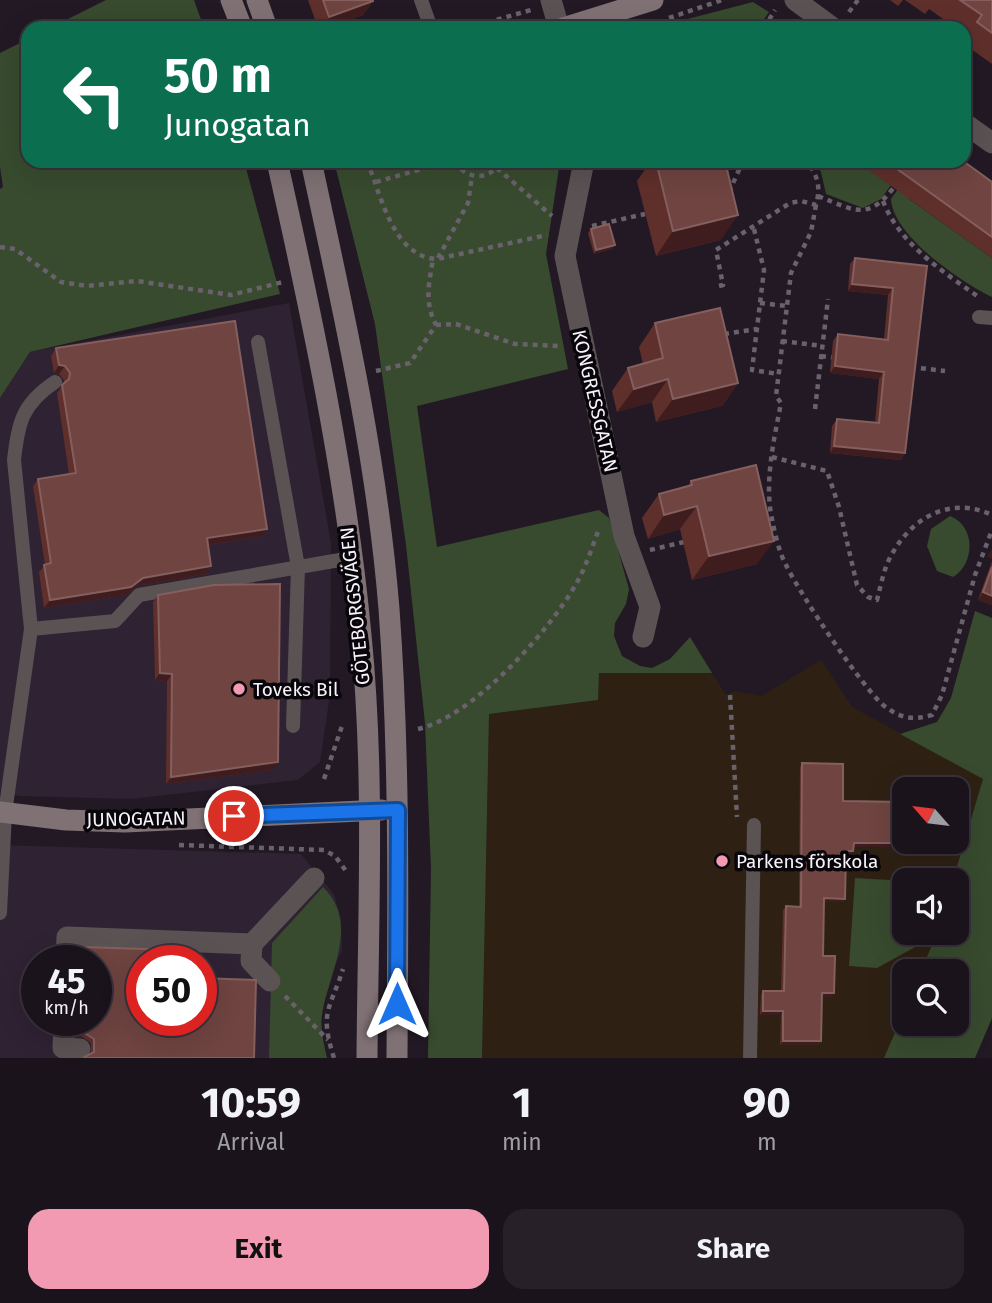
<!DOCTYPE html>
<html lang="en">
<head>
<meta charset="utf-8">
<style>
	:root { --surface:#1a131c; --page:#272029; --text:#f1f3f6; --muted:#9f9ea3; --line:#38323b; --accent:#f19ab2 }
	body { margin:0; font-family:"Fira Sans",sans-serif; background:var(--page); color:var(--text); height:100vh; display:flex; flex-direction:column; font-size:26px; white-space:nowrap }
	* { box-sizing:border-box; margin:0 }
	p { font-size:23px; color:var(--muted) }
	.icon { flex:none; width:38px; height:38px; fill:none; stroke:currentColor; stroke-width:2; stroke-linecap:round; stroke-linejoin:round }
	.map { position:relative; height:1058px; overflow:hidden }
	.panel { display:flex; flex-direction:column; background:var(--surface); flex:1 }
	.panel>* { flex:none }
	.guide { position:absolute; left:21px; top:21px; width:950px; height:147px; border-radius:21px; box-shadow:0 7px 28px #0002,0 0 0 2px var(--line); background:#0b6e4f; color:#fff; overflow:hidden }
	.needle { width:46px; rotate:298deg }
	.controls { position:absolute; left:892px; top:777px; display:grid; gap:14px }
	.controls a { display:grid; place-items:center; width:77px; height:77px; border-radius:14px; background:var(--surface); box-shadow:0 7px 28px #0002,0 0 0 2px var(--line); font-size:35px }
	.speed { position:absolute; left:21px; top:945px; display:flex; gap:14px; font-size:35px; font-weight:700; text-align:center }
	.speed>* { display:grid; place-content:center; width:91px; height:91px; border-radius:50%; background:var(--surface); box-shadow:0 7px 28px #0002,0 0 0 2px var(--line); line-height:1 }
	.speed small { font-size:18px; font-weight:400 }
	.speed .limit { border:10px solid #d22; background:#fff; color:#111 }
	.pin { position:absolute; display:grid; place-items:center; width:60px; height:60px; color:#fff; margin:-30px; border:4px solid #fff; border-radius:50%; box-shadow:0 2px 7px #0007 }
	.me { position:absolute; width:77px; margin:-38px; rotate:0deg; stroke-linejoin:round; filter:drop-shadow(0 0 5px #0008) }
	.turn { display:flex; align-items:center; gap:24px; height:147px; padding:0 28px; font-size:32px }
	.turn .icon { width:91px; height:91px; stroke-width:2.5 }
	.turn b { display:block; font-size:49px; line-height:60px }
	.eta { display:flex; justify-content:space-evenly; align-items:center; height:119px; text-align:center }
	.eta b { font-size:42px; font-weight:700; line-height:49px }
	.primary-button { display:flex; gap:14px; margin-top:auto; padding:14px 28px }
	.primary-button a { flex:1; height:80px; border-radius:21px; background:var(--accent); color:#111; font-size:28px; font-weight:700; line-height:80px; text-align:center }
	.primary-button a+a { background:var(--page); color:var(--text) }
	.map>svg:first-child { display:block }
</style>
</head>
<body>
<div class="map">
<svg width="992" height="1058" viewBox="0 0 992 1058">
	<rect width="100%" height="100%" fill="#221925"/>
	<g fill="#2f2233" fill-rule="evenodd">
		<polygon points="289,303 331,543 330,695 320,762 298,780 131,799 20,796 0,791 0,398 30,352"/>
		<path d="M0 845 301 854 334 894 341 919 342 950 321 997 318 1028 324 1058H0ZM37 961H96V1020H37ZM142 961H201V1020H142Z"/>
	</g>
	<path fill="#2e2114" fill-rule="evenodd" d="M821 660 852 707 984 779 953 880H905V933H937L921 971H905V1009L884 1058H482L489 714 598 700 599 673H712L726 695 734 691 761 696ZM905 789H957V842H905Z"/>
	<g fill="#384b2e">
		<polygon points="106,0 194,0 204,28 50,28"/>
		<polygon points="753,2 769,12 758,28 653,28"/>
		<polygon points="28,39 28,161 244,161 280,294 30,352 0,398 0,189 3,187 0,167 0,53"/>
		<polygon points="334,161 560,161 546,254 568,369 417,406 437,547 599,510 609,518 629,589 626,604 615,623 614,636 622,656 640,666 652,668 670,659 690,637 712,673 599,673 598,700 489,714 482,1058 428,1058 431,869 425,723 406,545 375,324"/>
		<polygon points="813,161 908,161 881,199 863,208 826,194 821,172"/>
		<path d="M918 161 914 192 909 199 992 258V297C961 282 893 236 891 199Z"/>
		<path d="M950 516C976 526 975 564 953 577L937 571 927 546 931 529Z"/>
		<polygon points="975,611 992,618 992,1018 975,1058 884,1058 905,1009 905,1024 957,1024 957,971 921,971 937,933 957,933 957,880 953,880 983,779 900,734 937,722 951,698"/>
		<polygon points="855,878 905,881 905,933 918,933 917,946 877,968 849,966"/>
		<path d="M323 887C361 924 328 974 322 1015 320 1029 324 1044 327 1058H269L272 943Z"/>
	</g>
	<g fill="none" stroke-linecap="round" stroke-linejoin="round">
		<g stroke="#69616c" stroke-width="4.5" stroke-dasharray="5 5" stroke-linecap="butt">
			<polyline points="849,12 858,0"/>
			<polyline points="669,18 722,0"/>
			<polyline points="468,28 531,10"/>
			<polyline points="764,28 775,10"/>
			<path d="M367 161C381 195 393 257 437 259L547 235"/>
			<path d="M455 161C466 181 491 181 501 161"/>
			<polyline points="497,168 552,216"/>
			<polyline points="376,182 450,161"/>
			<polyline points="729,192 743,161"/>
			<path d="M818 196C857 212 870 221 897 183"/>
			<path d="M883 201C900 245 944 272 980 298"/>
			<path d="M816 205 811 232 791 273 776 396 781 403C774 439 764 483 772 519 775 534 779 552 786 565 799 592 865 693 887 708 903 719 914 720 932 715L942 695 975 575 992 530"/>
			<polyline points="592,226 645,214"/>
			<polyline points="754,229 764,270 752,370 778,374"/>
			<polyline points="0,247 15,249 61,282 87,286 137,281 231,295 283,282"/>
			<polyline points="438,258 468,203 472,176"/>
			<path d="M719 286 723 285 716 250 790 203 801 201 816 205C821 187 818 175 806 161"/>
			<polyline points="760,303 787,306"/>
			<polyline points="436,325 456,324 515,344 560,346"/>
			<polyline points="724,334 757,329"/>
			<polyline points="782,341 822,346"/>
			<polyline points="821,356 836,358"/>
			<polyline points="911,367 945,371"/>
			<path d="M376 371 410 363 436 325C424 302 429 284 433 259"/>
			<polyline points="815,409 828,299"/>
			<path d="M772 457 827 471 839 507 857 585 868 597 877 600C881 585 884 567 892 554 913 516 952 496 992 515"/>
			<polyline points="650,550 684,542"/>
			<polyline points="730,695 737,817"/>
			<path d="M418 729C472 717 549 632 576 584 586 567 592 547 599 529"/>
			<polyline points="324,779 343,723"/>
			<polyline points="179,845 324,850 335,856 346,871"/>
			<polyline points="285,996 328,1040"/>
			<path d="M334 1058C319 1011 330 1010 343 969"/>
		</g>
		<g stroke="#5b5254" stroke-width="14">
			<polyline points="421,0 431,28"/>
			<polyline points="979,317 992,318"/>
			<polyline points="258,342 298,567 293,726"/>
			<polyline points="31,629 115,621 139,595 351,558"/>
			<path d="M0 913 5 813 31 629 14 460C18 423 22 404 55 382"/>
			<polyline points="750,1058 754,825"/>
		</g>
		<g stroke="#5b5254" stroke-width="21">
			<polyline points="551,0 559,28"/>
			<polyline points="795,0 833,28"/>
			<polyline points="964,123 992,143"/>
			<polyline points="584,161 565,256 624,536 650,607 643,637"/>
			<polyline points="252,944 251,961 270,981"/>
			<polyline points="66,961 67,937 252,944 314,878"/>
			<polyline points="64,1020 63,1048 80,1049"/>
		</g>
		<g stroke="#7f7174" stroke-width="21">
			<polyline points="231,0 242,28"/>
			<polyline points="257,0 267,28"/>
			<polyline points="563,28 653,0"/>
			<path d="M277 161C312 317 346 475 361 635 375 775 368 917 367 1058"/>
			<path d="M311 161C343 309 377 458 389 609 400 758 398 908 397 1058"/>
			<polyline points="0,812 66,820 125,822 382,810"/>
		</g>
	</g>
	<g fill="#5f2f2b">
		<polygon points="308,0 373,0 373,1 363,15 327,28 318,28"/>
		<polygon points="890,0 903,0 898,6"/>
		<polygon points="905,0 992,0 992,64 964,44 964,40 967,36 964,34 964,28 956,28 929,9 925,14"/>
		<polygon points="651,161 725,161 721,240 656,256 637,181"/>
		<polygon points="856,161 963,161 992,182 992,258"/>
		<polygon points="591,229 615,245 612,249 594,254 588,233"/>
		<polygon points="855,258 927,266 905,453 901,460 830,453 832,426 837,419 875,423 879,379 830,373 833,341 838,334 884,339 888,295 848,291 850,264"/>
		<polygon points="655,323 738,383 722,406 656,422 652,402 617,412 612,391 628,368 643,364 639,347"/>
		<polygon points="56,348 262,536 208,545 211,566 206,574 137,586 126,595 44,608 39,572 45,565 33,486 38,479 69,474 57,393 64,383 64,380 59,374 54,373 51,356"/>
		<polygon points="691,481 757,564 692,580 680,529 648,539 642,518 659,494 687,487"/>
		<polygon points="992,561 992,605 978,600"/>
		<polygon points="158,595 273,770 166,784 167,681 155,680 153,602"/>
		<polygon points="802,763 843,801 906,843 904,847 854,847 851,855 846,855 845,899 843,902 824,902 823,956 831,997 822,996 821,1041 818,1045 780,1045 781,1015 760,1015 761,995 763,991 781,991 783,910 786,906 799,907 800,767"/>
		<polygon points="82,947 174,950 174,961 142,961 142,1020 201,1020 201,978 256,980 254,1058 83,1058 91,1053 91,1043 81,1036 81,1020 96,1020 96,961 78,961 80,951"/>
	</g>
	<g fill="#3f1d1f">
		<polygon points="373,1 363,15 327,28 321,28 329,17"/>
		<polygon points="738,215 721,240 656,256 673,231"/>
		<polygon points="615,245 612,249 594,254 596,250"/>
		<polygon points="852,284 893,288 888,295 848,291"/>
		<polygon points="59,365 65,366 59,374 54,373"/>
		<polygon points="835,366 884,372 879,379 830,373"/>
		<polygon points="668,379 652,402 617,412 634,389"/>
		<polygon points="738,383 722,406 656,422 673,399"/>
		<polygon points="834,446 905,453 901,460 830,453"/>
		<polygon points="697,506 680,529 648,539 664,515"/>
		<polygon points="267,529 262,536 201,546 207,538"/>
		<polygon points="774,541 757,564 692,580 709,556"/>
		<polygon points="992,549 992,559 987,556"/>
		<polygon points="211,566 206,574 137,586 126,595 44,608 50,600 143,578"/>
		<polygon points="983,592 992,596 992,605 978,600"/>
		<polygon points="160,673 172,674 167,681 155,680"/>
		<polygon points="278,762 273,770 166,784 171,777"/>
		<polygon points="854,843 906,843 904,847 851,847"/>
		<polygon points="846,851 853,851 851,855 844,855"/>
		<polygon points="824,898 845,899 843,902 821,902"/>
		<polygon points="822,993 834,993 831,997 819,996"/>
		<polygon points="763,1011 783,1011 781,1015 760,1015"/>
		<polygon points="783,1041 821,1041 818,1045 780,1045"/>
	</g>
	<g fill="#6f4441" stroke="#845f5e" stroke-width="2">
		<polygon points="323,0 373,0 373,1 329,17"/>
		<polygon points="960,0 992,0 992,33 977,22 982,15"/>
		<polygon points="656,161 725,161 738,215 673,231"/>
		<polygon points="886,161 963,161 992,182 992,237"/>
		<polygon points="609,224 615,245 596,250 591,229"/>
		<polygon points="855,258 927,266 905,453 834,446 837,419 879,423 884,372 835,366 838,334 888,340 893,288 852,284"/>
		<polygon points="720,308 738,383 673,399 668,379 634,389 628,368 663,358 655,323"/>
		<polygon points="235,321 267,529 207,538 211,566 143,578 131,587 50,600 44,565 51,563 38,479 76,473 62,385 69,379 70,373 65,366 59,365 56,348"/>
		<polygon points="756,465 774,541 709,556 697,506 664,515 659,494 692,485 691,481"/>
		<polygon points="992,567 992,596 983,592"/>
		<polygon points="280,584 278,762 171,777 172,674 160,673 158,595 214,585"/>
		<polygon points="802,763 843,764 843,801 905,802 905,842 906,842 906,843 854,843 853,851 846,851 845,899 824,898 823,956 835,956 834,993 822,993 821,1041 783,1041 783,1011 763,1011 763,991 784,991 786,906 801,907"/>
		<polygon points="82,947 174,950 174,961 142,961 142,1020 201,1020 201,978 256,980 254,1058 83,1058 94,1052 94,1039 83,1032 83,1020 96,1020 96,961 80,961"/>
	</g>
	<g fill="none" stroke-linecap="round" stroke-linejoin="round">
		<defs>
			<polyline id="route" points="234,816 398,810 397,1004"/>
		</defs>
		<use href="#route" stroke="#114b97" stroke-width="18"/>
		<use href="#route" stroke="#1a73e8" stroke-width="12"/>
	</g>
	<g fill="#f19ab2" stroke="#09060b" stroke-width="2.5">
		<circle cx="239" cy="689" r="7"/>
		<circle cx="722" cy="861" r="7"/>
	</g>
	<g text-anchor="middle" dominant-baseline="central" stroke-width="7" stroke-linejoin="round" paint-order="stroke">
		<g font-size="19" fill="#f8f2fb" stroke="#09060b">
			<text transform="translate(595 401) rotate(77)">KONGRESSGATAN</text>
			<text transform="translate(355 606) rotate(-96)">GÖTEBORGSVÄGEN</text>
			<text transform="translate(136 819) rotate(-1)">JUNOGATAN</text>
		</g>
		<g font-size="19" fill="#f8f2fb" stroke="#09060b" text-anchor="start">
			<text x="253" y="689">Toveks Bil</text>
			<text x="736" y="861">Parkens förskola</text>
		</g>
	</g>
</svg>
<div class="controls">
<a><svg class="needle" viewBox="-14 -14 28 28"><path d="M0-13l5 13h-10z" fill="#e53935"/><path d="M0 13l5-13h-10z" fill="#9f9ea3"/></svg></a>
<a><svg class="icon" aria-label="sound" viewBox="0 0 24 24"><path d="M4 9h4l5-4v14l-5-4H4zM17 9q2 3 0 6"/></svg></a>
<a><svg class="icon" aria-label="search" viewBox="0 0 24 24"><circle cx="10" cy="10" r="6"/><path d="M15 15l6 6"/></svg></a>
</div>
<div class="speed"><div>45<small>km/h</small></div><div class="limit">50</div></div>
<div class="pin" style="left:234px;top:816px;background:#d93025"><svg class="icon" aria-label="arrive" viewBox="0 0 24 24"><path d="M6 21V4h12l-3 4 3 4H6"/></svg></div>
<svg class="me" style="left:397px;top:1004px" viewBox="-20 -20 40 40"><path d="M0-17L14 15 0 8-14 15z" fill="#1a73e8" stroke="#fff" stroke-width="4"/></svg>
<div class="guide">
<div class="turn"><svg class="icon" aria-label="left" viewBox="0 0 24 24"><path d="M17 20v-9H6M10 6l-5 5 5 5"/></svg><div><b>50 m</b>Junogatan</div></div>
</div>
</div>
<section class="panel">
<div class="eta">
<div><b>10:59</b><p>Arrival</p></div>
<div><b>1</b><p>min</p></div>
<div><b>90</b><p>m</p></div>
</div>
<div class="primary-button"><a>Exit</a><a>Share</a></div>
</section>
</body>
</html>
